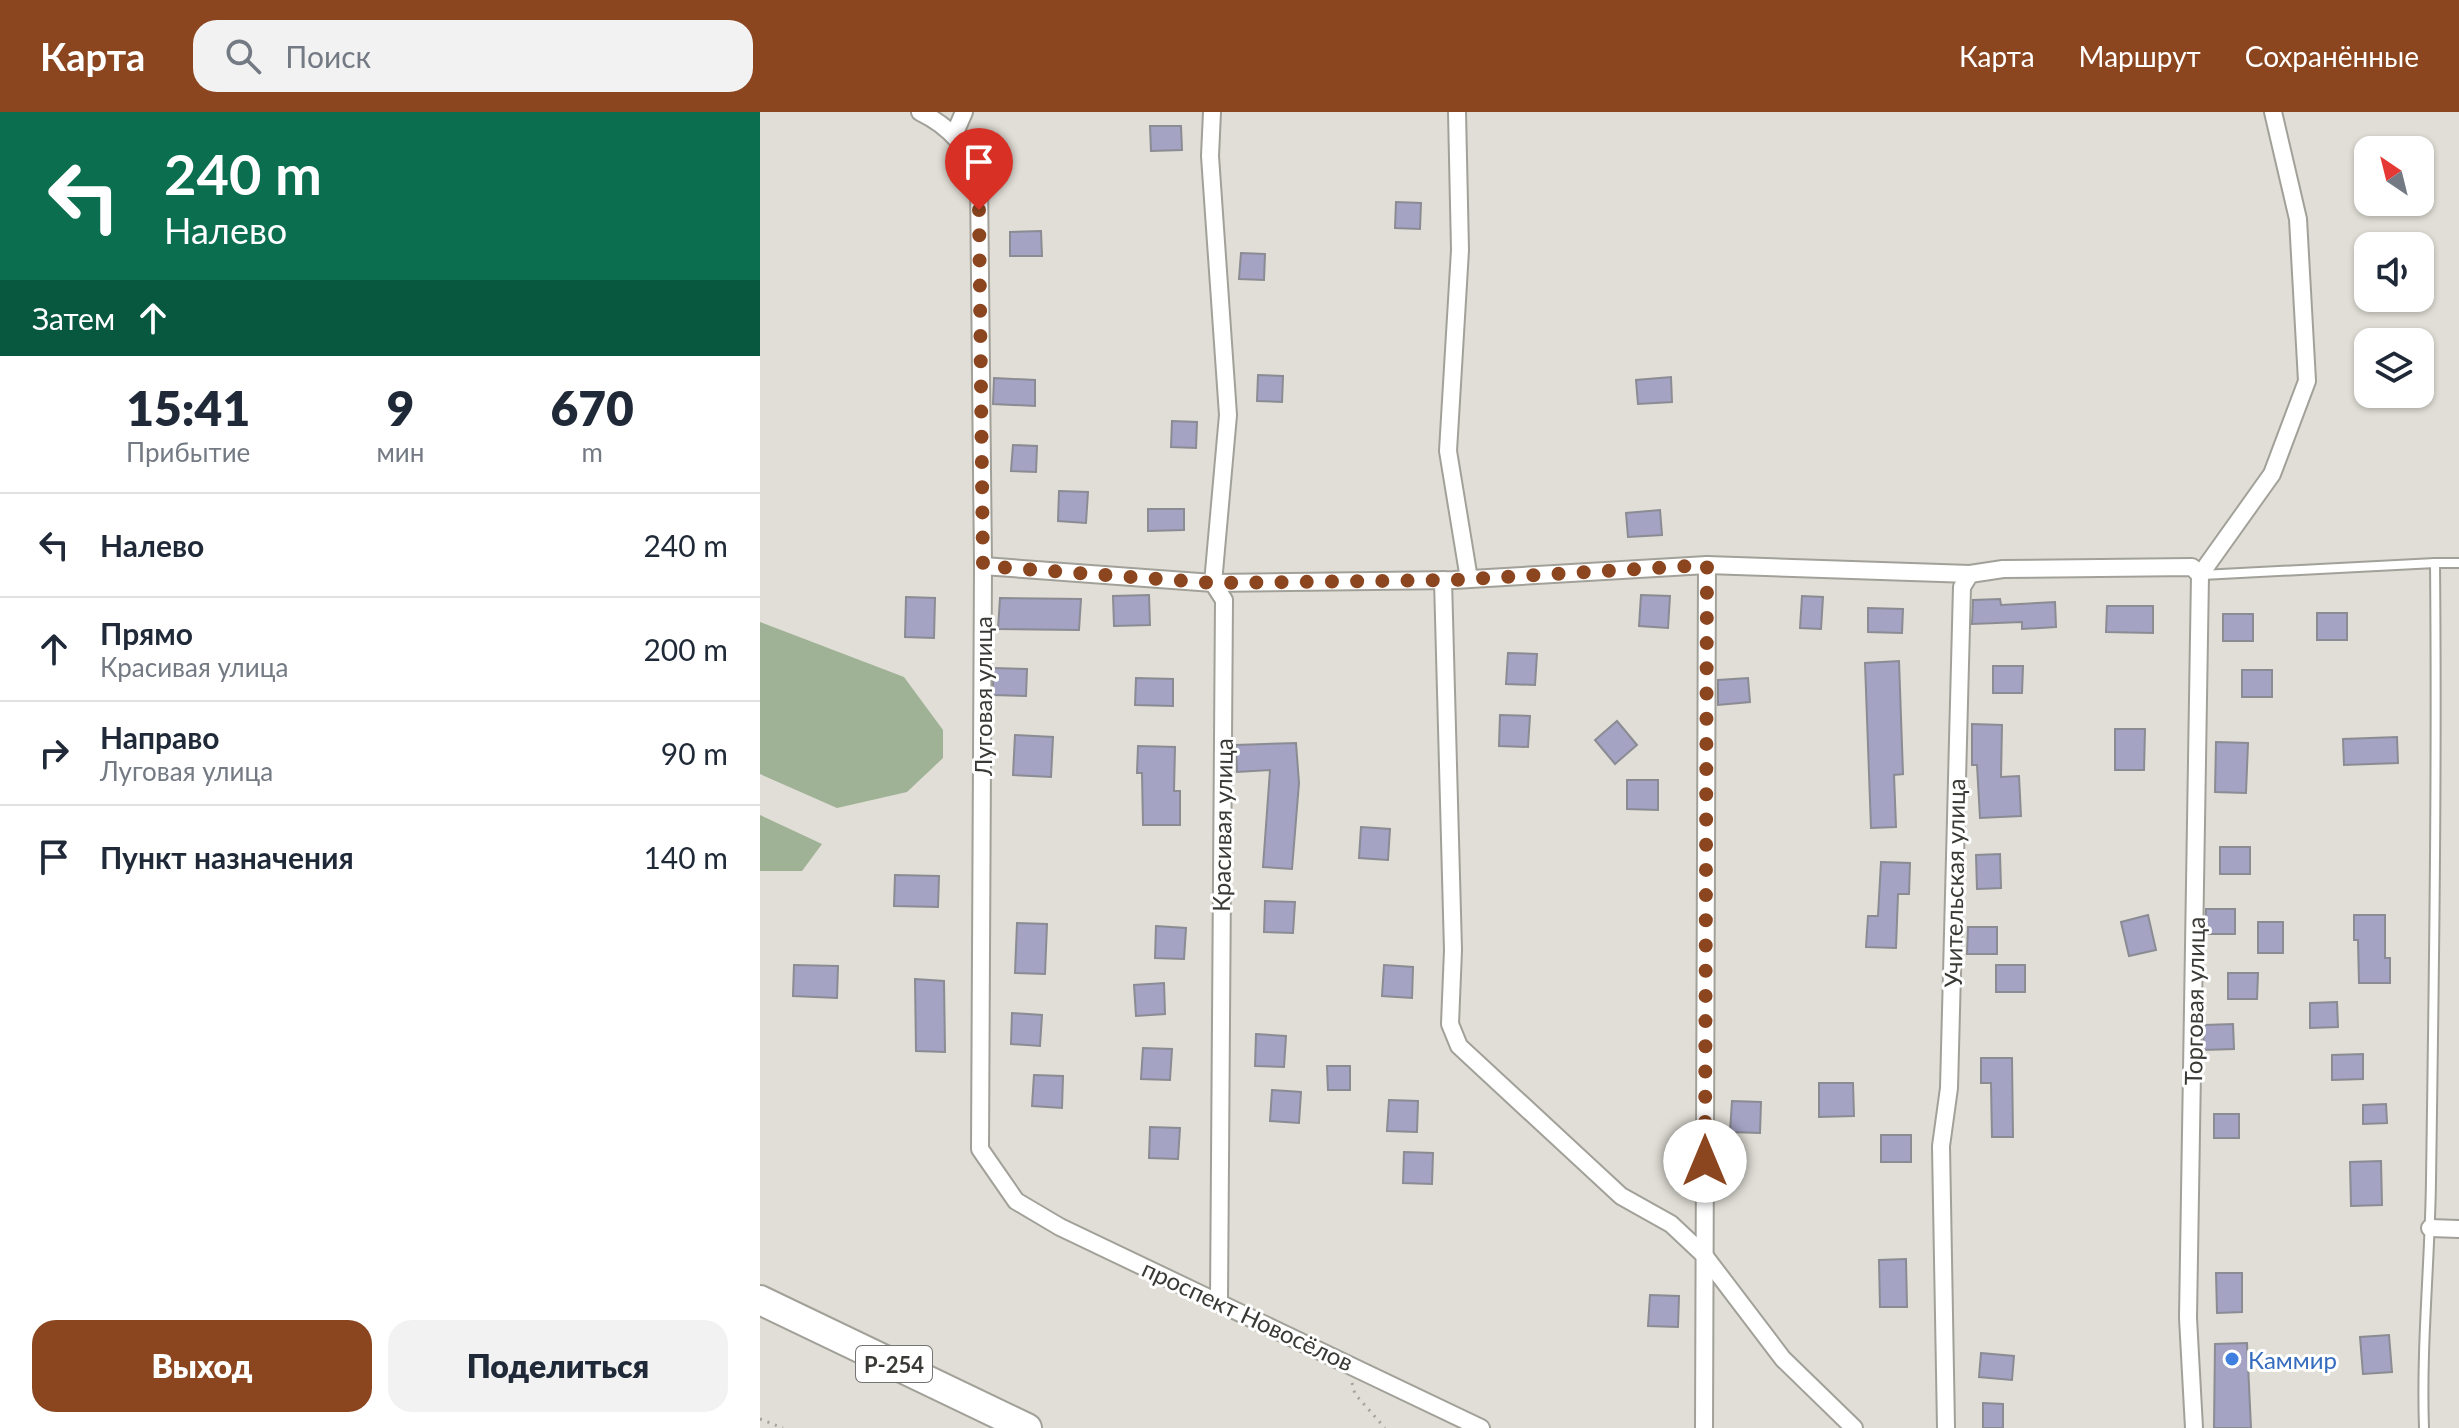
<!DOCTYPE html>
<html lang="ru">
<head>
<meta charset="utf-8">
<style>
	:root { --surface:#fff; --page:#f2f2f3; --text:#1f2937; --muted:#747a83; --line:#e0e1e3; --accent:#8b451f }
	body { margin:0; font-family:Lato,sans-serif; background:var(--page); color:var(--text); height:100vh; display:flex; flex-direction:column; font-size:30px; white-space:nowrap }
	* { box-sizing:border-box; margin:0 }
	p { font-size:26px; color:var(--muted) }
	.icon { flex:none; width:44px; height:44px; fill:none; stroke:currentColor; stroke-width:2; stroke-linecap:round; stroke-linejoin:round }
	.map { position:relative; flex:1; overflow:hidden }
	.sheet { display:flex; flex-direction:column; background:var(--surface); width:760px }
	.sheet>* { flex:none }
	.hud { background:#0b6e4f; color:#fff; overflow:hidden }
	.needle { width:52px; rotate:325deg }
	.fabs { position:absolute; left:1594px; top:24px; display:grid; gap:16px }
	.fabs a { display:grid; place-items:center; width:80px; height:80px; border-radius:16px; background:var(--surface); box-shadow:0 2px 6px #0004; font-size:40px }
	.pin { position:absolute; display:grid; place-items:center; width:68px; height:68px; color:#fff; margin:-82px -34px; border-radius:50% 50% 50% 0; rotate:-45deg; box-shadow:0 0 8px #0007 }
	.pin .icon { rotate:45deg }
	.me { position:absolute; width:88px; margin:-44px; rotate:0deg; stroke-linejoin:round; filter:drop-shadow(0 0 6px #0008) }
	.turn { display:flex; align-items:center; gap:28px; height:168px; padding:0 32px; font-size:36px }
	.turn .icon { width:104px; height:104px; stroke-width:2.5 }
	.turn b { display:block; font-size:56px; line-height:68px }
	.then { display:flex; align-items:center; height:76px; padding:0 32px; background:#0003; gap:16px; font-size:30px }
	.eta { display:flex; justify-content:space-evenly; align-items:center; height:136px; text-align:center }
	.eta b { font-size:48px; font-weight:800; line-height:56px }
	.cta { display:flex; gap:16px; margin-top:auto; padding:16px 32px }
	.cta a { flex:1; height:92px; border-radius:24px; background:var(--accent); color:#fff; font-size:32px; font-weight:800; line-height:92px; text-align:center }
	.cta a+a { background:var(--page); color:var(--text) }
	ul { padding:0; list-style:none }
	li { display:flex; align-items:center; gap:24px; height:104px; padding:0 32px; border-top:2px solid var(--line) }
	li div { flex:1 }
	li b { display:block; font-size:30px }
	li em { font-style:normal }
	header { display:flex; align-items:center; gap:48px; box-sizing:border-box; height:112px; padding:0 40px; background:var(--accent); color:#fff }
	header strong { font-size:38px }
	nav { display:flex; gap:44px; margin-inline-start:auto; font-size:28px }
	.search { width:560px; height:72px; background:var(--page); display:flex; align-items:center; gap:20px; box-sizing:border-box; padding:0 28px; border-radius:24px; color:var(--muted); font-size:30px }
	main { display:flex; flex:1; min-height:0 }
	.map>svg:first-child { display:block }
</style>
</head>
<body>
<header>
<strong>Карта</strong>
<div class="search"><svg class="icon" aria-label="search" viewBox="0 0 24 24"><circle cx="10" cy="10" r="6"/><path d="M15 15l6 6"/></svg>Поиск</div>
<nav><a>Карта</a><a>Маршрут</a><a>Сохранённые</a></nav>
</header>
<main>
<section class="sheet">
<div class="hud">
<div class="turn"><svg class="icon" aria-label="left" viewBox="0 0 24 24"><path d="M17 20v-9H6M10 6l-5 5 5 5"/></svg><div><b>240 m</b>Налево</div></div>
<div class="then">Затем<svg class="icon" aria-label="ahead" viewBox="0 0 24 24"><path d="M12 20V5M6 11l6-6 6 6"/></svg></div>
</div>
<div class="eta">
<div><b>15:41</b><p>Прибытие</p></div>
<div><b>9</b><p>мин</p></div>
<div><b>670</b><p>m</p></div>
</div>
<ul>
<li><svg class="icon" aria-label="left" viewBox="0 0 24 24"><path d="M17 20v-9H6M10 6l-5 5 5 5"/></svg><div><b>Налево</b></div><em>240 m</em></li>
<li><svg class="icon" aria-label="ahead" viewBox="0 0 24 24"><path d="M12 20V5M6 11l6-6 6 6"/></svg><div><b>Прямо</b><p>Красивая улица</p></div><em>200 m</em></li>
<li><svg class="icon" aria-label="right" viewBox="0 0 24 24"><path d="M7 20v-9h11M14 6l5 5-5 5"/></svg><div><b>Направо</b><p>Луговая улица</p></div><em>90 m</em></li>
<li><svg class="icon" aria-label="arrive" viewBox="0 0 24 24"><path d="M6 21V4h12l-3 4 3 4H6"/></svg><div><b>Пункт назначения</b></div><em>140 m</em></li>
</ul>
<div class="cta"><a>Выход</a><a>Поделиться</a></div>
</section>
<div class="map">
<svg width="1699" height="1316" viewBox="0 0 1699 1316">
	<rect width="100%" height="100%" fill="#e0ded6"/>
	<g fill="#9fb295">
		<polygon points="0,510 144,565 183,618 183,646 147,680 77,696 0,662"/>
		<polygon points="0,703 62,732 42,759 0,759"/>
	</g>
	<g fill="#a4a3c4" stroke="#8b8b93" stroke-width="2">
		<polygon points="390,14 421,14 422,38 391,39"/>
		<polygon points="636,90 661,91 660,117 635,116"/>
		<polygon points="281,119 282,144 250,144 250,120"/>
		<polygon points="481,141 505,142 504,168 479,167"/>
		<polygon points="498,263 523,264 522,290 497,289"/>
		<polygon points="911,265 912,290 878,292 876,268"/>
		<polygon points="234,266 275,268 275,294 233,292"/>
		<polygon points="412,309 437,310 436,336 411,335"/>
		<polygon points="253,333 277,334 276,360 251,359"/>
		<polygon points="299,379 328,380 326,411 298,409"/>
		<polygon points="388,397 424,397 424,418 388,419"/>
		<polygon points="900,398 902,423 868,425 866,401"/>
		<polygon points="389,483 390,513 354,514 353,484"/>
		<polygon points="881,483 910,484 908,516 879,514"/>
		<polygon points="1042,484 1063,485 1061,517 1040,516"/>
		<polygon points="146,485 175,486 174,526 145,525"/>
		<polygon points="240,486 321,487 319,518 238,517"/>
		<polygon points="1240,487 1241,493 1295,490 1296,515 1262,517 1262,510 1212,512 1213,488"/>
		<polygon points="1347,494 1393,494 1393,521 1346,520"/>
		<polygon points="1108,496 1143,497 1142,521 1108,520"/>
		<rect x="1557" y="501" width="30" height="27"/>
		<rect x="1463" y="502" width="30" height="27"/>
		<polygon points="748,541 777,542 775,573 746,572"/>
		<polygon points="1139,549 1143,662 1134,663 1136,715 1111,716 1105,551"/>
		<polygon points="1233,554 1263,554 1262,581 1233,581"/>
		<polygon points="233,556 267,557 266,584 233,583"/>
		<rect x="1482" y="558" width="30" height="27"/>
		<polygon points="376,566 413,567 413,594 375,593"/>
		<polygon points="988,566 990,590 958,593 958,568"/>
		<polygon points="740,603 770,604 768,635 739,634"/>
		<polygon points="857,609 877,633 855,652 835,628"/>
		<polygon points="1212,612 1242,613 1241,665 1259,664 1261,704 1220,706 1217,653 1212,653"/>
		<polygon points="1355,617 1385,617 1384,658 1355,658"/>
		<polygon points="255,623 293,625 291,665 253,663"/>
		<polygon points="1637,625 1638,651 1584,653 1583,627"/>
		<polygon points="1456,630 1488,631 1486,681 1455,680"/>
		<polygon points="536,631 539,671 532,757 503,755 510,658 477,660 476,633"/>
		<polygon points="378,634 415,635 414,679 420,679 420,713 383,713 382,661 377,661"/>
		<polygon points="867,668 898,668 898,698 867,697"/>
		<polygon points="601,715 630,717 628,748 599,746"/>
		<rect x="1460" y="735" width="30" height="27"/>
		<polygon points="1240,742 1241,776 1217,777 1216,743"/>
		<polygon points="1121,750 1150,751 1149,782 1138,782 1136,836 1106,835 1108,804 1118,804"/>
		<polygon points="135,763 179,764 178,795 134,794"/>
		<polygon points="505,789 535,790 533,821 504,820"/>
		<polygon points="1446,797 1475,797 1475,822 1445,822"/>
		<polygon points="1388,803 1396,838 1369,844 1361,810"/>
		<polygon points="1594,803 1625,803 1625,846 1630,846 1630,871 1599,871 1598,828 1594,828"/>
		<rect x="1498" y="810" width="25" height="31"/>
		<polygon points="257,811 287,812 285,862 255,861"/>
		<polygon points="396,814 426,816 424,847 395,846"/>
		<polygon points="1208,815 1237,815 1237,842 1207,842"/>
		<polygon points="34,853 78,854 77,886 33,884"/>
		<polygon points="624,853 653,855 652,886 622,884"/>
		<rect x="1236" y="853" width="29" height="27"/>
		<polygon points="1468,861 1498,861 1497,887 1468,887"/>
		<polygon points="155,867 184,869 185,940 156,939"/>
		<polygon points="404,871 405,902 376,904 374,873"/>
		<polygon points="1577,890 1578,915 1550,916 1550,891"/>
		<polygon points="252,901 282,903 280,934 251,932"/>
		<polygon points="1473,912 1474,937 1443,938 1444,913"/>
		<polygon points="496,922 526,924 524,955 495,954"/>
		<polygon points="383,936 412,937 410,968 381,967"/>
		<polygon points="1603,942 1603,967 1572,968 1572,943"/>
		<polygon points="1221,946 1252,946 1253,1025 1232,1025 1231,971 1221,971"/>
		<polygon points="567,954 590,954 590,978 568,978"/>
		<polygon points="274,963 303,964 302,996 272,994"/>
		<polygon points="1059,971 1093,971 1094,1004 1059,1005"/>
		<polygon points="512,978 541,980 539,1011 510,1009"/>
		<polygon points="629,988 658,989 657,1020 627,1019"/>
		<polygon points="972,989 1001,990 1000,1021 970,1020"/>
		<polygon points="1626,992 1627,1011 1603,1012 1603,993"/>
		<rect x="1454" y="1002" width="25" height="24"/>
		<polygon points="390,1015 420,1016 418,1047 389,1046"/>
		<rect x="1121" y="1023" width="30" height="27"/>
		<polygon points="644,1040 673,1041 672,1072 643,1071"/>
		<polygon points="1621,1049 1622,1093 1591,1094 1590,1050"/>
		<polygon points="1146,1147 1147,1195 1120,1195 1119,1148"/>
		<polygon points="1456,1161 1482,1161 1482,1200 1457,1201"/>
		<polygon points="890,1183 919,1184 918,1215 888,1214"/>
		<polygon points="1629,1223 1632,1260 1603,1262 1600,1225"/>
		<polygon points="1487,1231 1491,1316 1454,1316 1455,1232"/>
		<polygon points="1221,1241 1254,1244 1252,1268 1219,1265"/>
		<polygon points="1223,1291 1243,1292 1243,1316 1223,1316"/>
	</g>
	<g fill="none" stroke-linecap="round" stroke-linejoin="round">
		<defs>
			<g id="service">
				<polyline points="1675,451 1699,451"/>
				<path d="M1442 463 1675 451C1677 657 1674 863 1671 1068 1670 1151 1661 1233 1664 1316"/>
			</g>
			<g id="minor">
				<path d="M160 0C191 15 208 36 219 68L223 454 220 1037 256 1089 300 1115 721 1316"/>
				<polyline points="452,0 450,44 468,303 453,471 694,468 947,453 1210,462"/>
				<polyline points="697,0 700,138 688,339 709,467"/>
				<polyline points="194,23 204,0"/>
				<polyline points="223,454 453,471 464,488 459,1189"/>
				<polyline points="1440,463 1512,362 1547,269 1538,107 1513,0"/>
				<polyline points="683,468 693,838 690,912 699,934 861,1084 911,1112 944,1143 1023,1247 1094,1316"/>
				<polyline points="1670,1116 1699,1117"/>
				<polyline points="944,1316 947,453"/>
				<polyline points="1186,1316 1181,1034 1189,976 1202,475 1210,462 1243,457 1432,455 1440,463"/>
				<polyline points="1434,1316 1428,1206 1440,463"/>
			</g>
			<polyline id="trunk" points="0,1188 267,1316"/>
		</defs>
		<use href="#service" stroke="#a2a199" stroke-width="12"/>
		<use href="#minor" stroke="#a2a199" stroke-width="20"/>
		<use href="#trunk" stroke="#a2a199" stroke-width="32"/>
		<g stroke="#a3a29c" stroke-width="3" stroke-dasharray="2 6" stroke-linecap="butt">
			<polyline points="592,1271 595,1282 625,1316"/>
			<polyline points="0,1307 23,1316"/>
		</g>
		<use href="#service" stroke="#fff" stroke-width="8"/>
		<use href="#minor" stroke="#fff" stroke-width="16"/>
		<use href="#trunk" stroke="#fff" stroke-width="28"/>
	</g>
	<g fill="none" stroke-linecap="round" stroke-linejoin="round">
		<polyline stroke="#8b451f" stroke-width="14" stroke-dasharray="0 25.2" points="219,98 223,454 453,471 694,468 947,453 945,1049"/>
	</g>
	<circle fill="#3f7fe0" stroke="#fff" stroke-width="3" cx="1472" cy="1247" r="8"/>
	<g text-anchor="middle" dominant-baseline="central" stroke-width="6" stroke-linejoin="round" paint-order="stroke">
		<rect fill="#fff" stroke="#747472" stroke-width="2" x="96" y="1234" width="76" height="36" rx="6"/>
		<g font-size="22" font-weight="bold" fill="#393935">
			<text x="134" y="1252">Р-254</text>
		</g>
		<g font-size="24" fill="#393935" stroke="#fff">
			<text transform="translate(222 584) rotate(-90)">Луговая улица</text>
			<text transform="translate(462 713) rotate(-89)">Красивая улица</text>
			<text transform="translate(1194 771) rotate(-89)">Учительская улица</text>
			<text transform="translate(1434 889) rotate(-89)">Торговая улица</text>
			<text transform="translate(488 1203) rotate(25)">проспект Новосёлов</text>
		</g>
		<g font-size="24" fill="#366cbe" stroke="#fff" text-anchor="start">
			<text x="1488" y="1247">Каммир</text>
		</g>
	</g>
</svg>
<div class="fabs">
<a><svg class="needle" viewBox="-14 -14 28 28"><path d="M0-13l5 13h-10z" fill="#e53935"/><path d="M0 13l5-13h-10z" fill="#747a83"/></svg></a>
<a><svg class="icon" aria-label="sound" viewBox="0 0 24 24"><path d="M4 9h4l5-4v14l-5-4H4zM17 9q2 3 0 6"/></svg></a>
<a><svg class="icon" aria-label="layers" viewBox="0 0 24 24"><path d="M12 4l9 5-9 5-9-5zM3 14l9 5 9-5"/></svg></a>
</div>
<div class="pin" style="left:219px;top:98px;background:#d93025"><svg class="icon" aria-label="arrive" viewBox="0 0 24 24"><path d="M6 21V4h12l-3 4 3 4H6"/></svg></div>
<svg class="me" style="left:945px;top:1049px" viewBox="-20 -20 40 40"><circle r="19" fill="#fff"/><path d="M0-13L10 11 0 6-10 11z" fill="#8b451f"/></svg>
</div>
</main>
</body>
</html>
